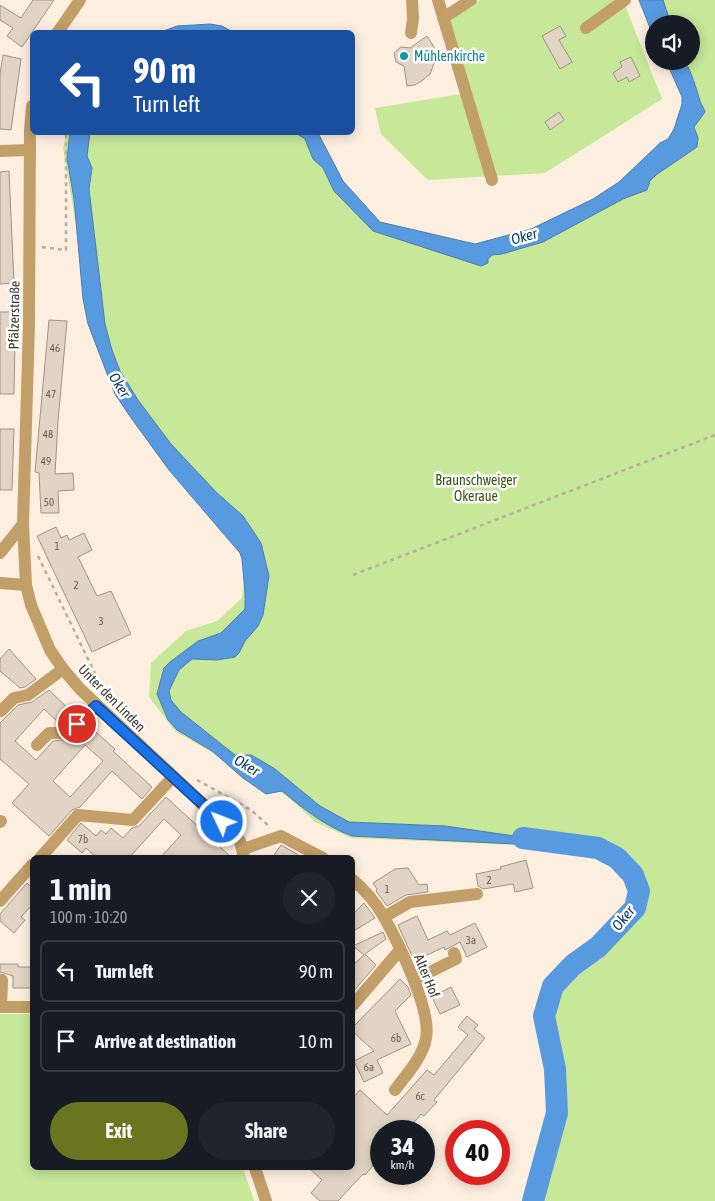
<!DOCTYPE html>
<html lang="en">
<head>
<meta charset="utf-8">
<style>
	:root { --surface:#171b24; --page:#20242c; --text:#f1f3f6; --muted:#9ea1a6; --line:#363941; --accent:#69751f }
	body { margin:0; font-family:"Asap Condensed",sans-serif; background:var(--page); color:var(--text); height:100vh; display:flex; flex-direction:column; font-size:19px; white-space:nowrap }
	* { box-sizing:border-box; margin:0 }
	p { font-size:16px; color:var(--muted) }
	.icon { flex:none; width:28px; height:28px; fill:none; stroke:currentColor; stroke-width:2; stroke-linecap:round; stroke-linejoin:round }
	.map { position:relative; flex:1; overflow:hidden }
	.side { position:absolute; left:30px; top:855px; width:325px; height:315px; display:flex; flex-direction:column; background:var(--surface); border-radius:8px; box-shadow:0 2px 12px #0003 }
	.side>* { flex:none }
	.hud { position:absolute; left:30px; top:30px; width:325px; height:105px; border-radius:8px; box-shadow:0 2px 12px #0003; background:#1a4fa0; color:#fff; overflow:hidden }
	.tools { position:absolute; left:645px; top:15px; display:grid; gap:10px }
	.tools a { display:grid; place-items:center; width:55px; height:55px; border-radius:50%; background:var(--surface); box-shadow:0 2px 12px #0003; font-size:25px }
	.speed { position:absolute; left:370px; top:1120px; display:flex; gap:10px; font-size:25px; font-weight:700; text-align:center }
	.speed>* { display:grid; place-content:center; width:65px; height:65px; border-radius:50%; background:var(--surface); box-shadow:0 2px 12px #0003; line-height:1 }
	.speed small { font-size:12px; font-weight:400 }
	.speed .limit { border:8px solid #d22; background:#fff; color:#111 }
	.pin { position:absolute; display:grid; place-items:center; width:42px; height:42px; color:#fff; margin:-21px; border:2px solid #fff; border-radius:50%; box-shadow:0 1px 5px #0007 }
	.me { position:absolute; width:55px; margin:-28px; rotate:313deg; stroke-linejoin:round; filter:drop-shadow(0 0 4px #0008) }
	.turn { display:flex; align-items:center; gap:18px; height:105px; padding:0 20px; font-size:22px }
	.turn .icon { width:65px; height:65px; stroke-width:2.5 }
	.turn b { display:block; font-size:35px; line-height:42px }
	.round { display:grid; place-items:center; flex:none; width:52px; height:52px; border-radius:26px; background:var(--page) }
	.head { display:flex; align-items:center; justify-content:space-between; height:85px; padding:0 20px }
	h1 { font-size:30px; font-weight:700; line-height:38px }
	.action { display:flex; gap:10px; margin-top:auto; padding:10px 20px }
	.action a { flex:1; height:58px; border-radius:30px; background:var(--accent); color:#fff; font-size:20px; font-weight:700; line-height:58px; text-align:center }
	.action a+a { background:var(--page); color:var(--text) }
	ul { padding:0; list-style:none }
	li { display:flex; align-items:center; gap:15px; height:62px; margin:0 10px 8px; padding:0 10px; border:2px solid var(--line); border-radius:8px }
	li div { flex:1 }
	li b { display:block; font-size:19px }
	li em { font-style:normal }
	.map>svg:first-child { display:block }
</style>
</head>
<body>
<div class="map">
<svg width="715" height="1201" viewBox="0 0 715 1201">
	<rect width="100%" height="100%" fill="#fdefe0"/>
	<g fill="#c7e799">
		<polygon points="480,0 623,0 662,99 545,173 428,180 381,134 375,108 461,94 442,24"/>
		<polygon points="640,0 715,0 715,1201 523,1201 554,1113 539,1016 553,972 598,945 631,907 635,892 617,863 516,845 351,838 315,822 287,796 175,731 149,697 151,663 186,631 217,621 242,598 246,551 151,446 105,372 93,327 63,148 67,133 316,133 341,183 378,224 472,248 544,229 614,191 675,141 690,101 668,61 691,61 691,24 654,24"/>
		<polygon points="0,1014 32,1014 32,1168 243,1168 254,1201 0,1201"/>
	</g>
	<g fill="#589adf" stroke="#507cab">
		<polygon points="639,0 663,0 671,24 654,24 654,38"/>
		<polygon points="210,24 222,26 233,32 161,32 177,26"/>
		<path d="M666 61H685C692 74 696 87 700 101 702 106 704 108 705 112L694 127 698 138 697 147 656 175 650 181 647 190 623 199 543 242 502 254 492 255 488 259V263L481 266 373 231 334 191 323 168 313 159 305 139 296 133H318L343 181 380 222 475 244 531 229 593 199 619 182 660 143 668 139 674 129 682 104V97Z"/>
		<path d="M70 132 90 133 87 156 92 168 89 189 105 324 112 350 120 371 138 400 171 444 216 492 243 516 261 543 269 576 263 615 258 626 245 641 239 653 235 657 217 660 192 659 179 670 169 691 171 700 181 712 235 755H251L260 760 275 769 320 806 349 822 445 826 598 848 352 836C325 826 305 810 282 791L266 794 243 778 212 751 177 730 168 720 157 694 164 668 170 662 198 641 221 633 245 609V592L242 559 240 553 169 470 129 415 115 394 88 324 83 299 74 199 67 158Z"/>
	</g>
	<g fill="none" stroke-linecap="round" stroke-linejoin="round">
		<polyline stroke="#589adf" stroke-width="22" points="523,838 598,848 617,858 633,875 639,891 635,908 598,947 573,965 553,986 544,1016 555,1069 557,1113 533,1201"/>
	</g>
	<g fill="#e2d4c5" stroke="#9f9284" fill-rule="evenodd">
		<polygon points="33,0 54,0 22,47 7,36 13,28 0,20 0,5 21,18"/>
		<polygon points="560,26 566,36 559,40 572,62 560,69 542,36"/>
		<polygon points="427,36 434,47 435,61 430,74 423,80 415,85 407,86 404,66 396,62 394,53 401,47 410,48"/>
		<polygon points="3,55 21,59 11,130 0,129 0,74"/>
		<polygon points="631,57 640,76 629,82 627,77 618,82 613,73 622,67 620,62"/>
		<polygon points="559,112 564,120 550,130 545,122"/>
		<polygon points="9,171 14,283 0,284 0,172"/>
		<polygon points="0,312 19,312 19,339 15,339 14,394 0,394"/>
		<polygon points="49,320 67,321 58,421 55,474 73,473 74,490 58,491 59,513 41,513 39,473 35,472"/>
		<polygon points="0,429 14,429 12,490 0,490"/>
		<polygon points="56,527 61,538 67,535 69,540 84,533 92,550 78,557 97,596 111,591 131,634 92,652 37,536"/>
		<polygon points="9,649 36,679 25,687 20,688 0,671 0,659"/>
		<path d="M49 690 75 715 64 725H61L44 709 15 741 36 760 53 741 72 739 88 725 115 749 113 751 152 787 142 799 112 771 80 807 72 810 49 836 12 803 29 784 0 759V723L18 705 32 702ZM85 745 103 761 70 797 53 781Z"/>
		<polygon points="166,797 232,858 160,858 181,835 164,819 129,858 97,858 86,848 82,853 67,840 81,823 96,836 101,830 106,834 111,828 123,838 132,828 139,826"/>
		<polygon points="281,845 297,854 302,858 272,858"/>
		<polygon points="526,860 533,888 515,892 513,884 483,889 478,886 476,874 501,869 500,867"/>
		<polygon points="408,868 419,885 427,884 428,892 406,895 387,906 376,891 377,889 373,883 395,869"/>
		<polygon points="27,883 32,888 32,905 21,917 25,920 14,933 0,921 0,914"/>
		<polygon points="364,903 375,918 352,932 352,915"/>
		<polygon points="417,916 428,940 447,931 450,935 475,923 487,947 467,957 460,942 445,950 444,947 425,956 429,964 418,969 398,925"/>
		<polygon points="383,932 386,939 365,954 376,965 352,993 352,966 364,955 353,946"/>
		<polygon points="0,964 18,964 18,967 32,967 32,988 13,988 13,976 0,972"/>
		<polygon points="400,979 408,987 411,995 395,1011 411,1044 377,1060 383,1073 364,1082 354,1061 374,1051 352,1031 352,1028"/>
		<polygon points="451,987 460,1005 440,1014 432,997"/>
		<polygon points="467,1016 478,1025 474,1029 485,1038 434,1100 437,1102 424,1116 421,1114 407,1131 381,1131 381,1156 365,1175 363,1174 338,1201 320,1201 311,1193 322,1180 309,1168 352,1168 352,1099 360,1090 387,1115 427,1070 434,1075 468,1035 458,1027"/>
	</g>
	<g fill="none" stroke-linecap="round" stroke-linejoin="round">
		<g stroke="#b8ada1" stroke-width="2.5" stroke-dasharray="4 4" stroke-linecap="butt">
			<polyline points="42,247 66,250 66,132"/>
			<polyline points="38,556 104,692"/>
			<polyline points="353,575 715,435"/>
			<polyline points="197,780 251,810 270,827"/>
		</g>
		<g stroke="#c29e68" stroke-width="12">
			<polyline points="438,0 492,180"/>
			<polyline points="443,18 471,0"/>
			<polyline points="586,28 625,0"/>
			<polyline points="58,32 80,0"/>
			<polyline points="411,33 413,19 412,0"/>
			<polyline points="32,106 30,130 29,325 23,524 26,585 31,605 50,650 63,669 80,689 233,832 240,841 244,858"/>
			<polyline points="0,151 30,150"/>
			<polyline points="0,553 23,524"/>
			<polyline points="0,583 26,585"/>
			<polyline points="1,711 14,698 28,695 63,669"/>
			<polyline points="37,745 49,733 67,733 96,706"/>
			<polyline points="0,822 1,821"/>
			<polyline points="243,849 281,836 323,858"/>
			<polyline points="40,858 78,815 133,820 173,777"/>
			<path d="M352 879C365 890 376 903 384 917 398 942 432 1011 426 1038 423 1057 406 1075 395 1090"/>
			<polyline points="0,901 32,865"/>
			<polyline points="384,917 410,902 477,894"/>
			<polyline points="414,980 456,959 454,953"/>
			<polyline points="353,1005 400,950"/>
			<polyline points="0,1007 32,1007"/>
			<polyline points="1,1007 2,980"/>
			<polyline points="255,1168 266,1201"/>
		</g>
	</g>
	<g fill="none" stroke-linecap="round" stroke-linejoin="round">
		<defs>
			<polyline id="route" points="77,724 96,706 222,822"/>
		</defs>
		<use href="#route" stroke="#114b97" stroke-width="12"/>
		<use href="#route" stroke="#1a73e8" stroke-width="9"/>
	</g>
	<circle fill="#0f9aa8" stroke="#fff" stroke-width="2" cx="404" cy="56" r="5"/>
	<g text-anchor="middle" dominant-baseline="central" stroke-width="5" stroke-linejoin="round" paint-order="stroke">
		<g font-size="11" fill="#665e56">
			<text x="55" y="348">46</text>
			<text x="51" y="394">47</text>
			<text x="48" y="434">48</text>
			<text x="46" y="461">49</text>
			<text x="49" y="502">50</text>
			<text x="57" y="546">1</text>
			<text x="76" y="585">2</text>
			<text x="101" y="621">3</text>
			<text x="83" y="839">7b</text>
			<text x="489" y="880">2</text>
			<text x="387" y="889">1</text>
			<text x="471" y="940">3a</text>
			<text x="396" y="1038">6b</text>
			<text x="369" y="1067">6a</text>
			<text x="420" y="1096">6c</text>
		</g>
		<g font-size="14" fill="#0d838f" stroke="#fff" text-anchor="start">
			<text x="414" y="56">Mühlenkirche</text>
		</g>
		<g font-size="14" fill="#3c3731" stroke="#fff">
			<text transform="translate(14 315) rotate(-89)">Pfälzerstraße</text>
			<text transform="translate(112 698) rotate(45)">Unter den Linden</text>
			<text transform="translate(427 976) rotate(68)">Alter Hof</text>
		</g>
		<g font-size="14" fill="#3c5211" stroke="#fff">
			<text x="476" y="480">Braunschweiger<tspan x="476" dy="16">Okeraue</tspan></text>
		</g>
		<g font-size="15" font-style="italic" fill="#0b3c69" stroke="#fff">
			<text transform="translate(524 236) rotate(-15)">Oker</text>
			<text transform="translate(120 385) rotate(58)">Oker</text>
			<text transform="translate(247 765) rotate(31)">Oker</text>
			<text transform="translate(623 918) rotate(-51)">Oker</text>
		</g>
	</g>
</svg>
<div class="tools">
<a><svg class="icon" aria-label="sound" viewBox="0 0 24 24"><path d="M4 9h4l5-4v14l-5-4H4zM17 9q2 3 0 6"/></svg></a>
</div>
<div class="speed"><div>34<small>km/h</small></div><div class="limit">40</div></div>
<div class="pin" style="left:77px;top:724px;background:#d93025"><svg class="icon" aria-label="arrive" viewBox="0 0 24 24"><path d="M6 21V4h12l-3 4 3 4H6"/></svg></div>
<svg class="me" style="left:222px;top:822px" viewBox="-20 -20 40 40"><circle r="17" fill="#1a73e8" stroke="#fff" stroke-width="3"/><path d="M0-11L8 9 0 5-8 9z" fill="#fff"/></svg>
<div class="hud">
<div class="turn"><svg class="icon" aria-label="left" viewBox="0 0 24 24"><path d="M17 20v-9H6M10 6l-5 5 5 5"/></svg><div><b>90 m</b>Turn left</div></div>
</div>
<section class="side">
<div class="head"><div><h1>1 min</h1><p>100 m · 10:20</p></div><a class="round"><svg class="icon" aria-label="close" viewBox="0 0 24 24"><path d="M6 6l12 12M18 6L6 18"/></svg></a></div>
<ul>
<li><svg class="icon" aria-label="left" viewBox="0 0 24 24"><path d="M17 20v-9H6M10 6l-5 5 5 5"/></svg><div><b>Turn left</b></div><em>90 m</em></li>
<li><svg class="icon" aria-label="arrive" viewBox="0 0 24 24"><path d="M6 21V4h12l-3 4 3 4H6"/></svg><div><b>Arrive at destination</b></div><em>10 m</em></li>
</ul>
<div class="action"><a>Exit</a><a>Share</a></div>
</section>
</div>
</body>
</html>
